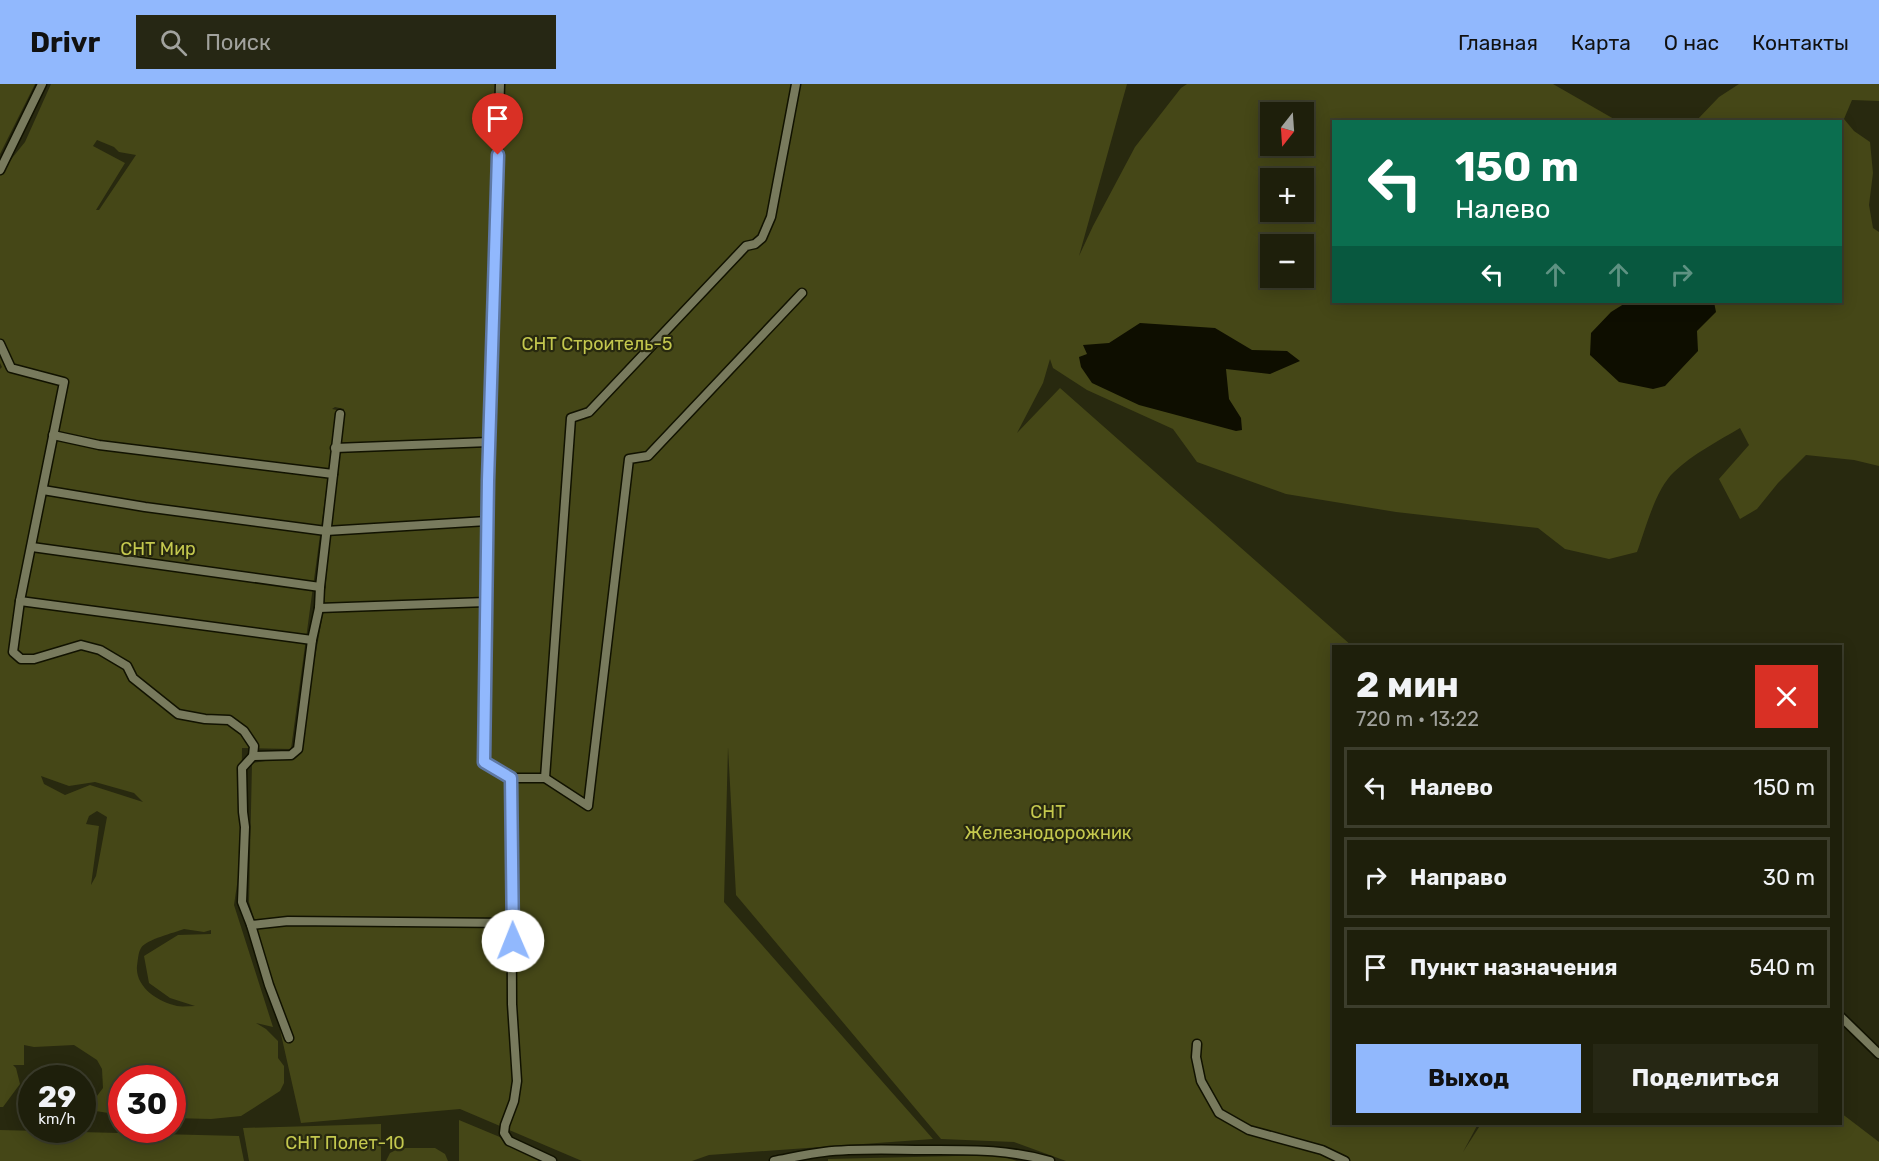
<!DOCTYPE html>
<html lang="ru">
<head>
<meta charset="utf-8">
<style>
	:root { --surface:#1e1f0b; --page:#262714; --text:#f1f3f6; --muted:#a1a29d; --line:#3c3d2c; --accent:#91b8fd }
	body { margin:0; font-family:Rubik,sans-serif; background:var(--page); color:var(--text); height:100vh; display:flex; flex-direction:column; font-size:22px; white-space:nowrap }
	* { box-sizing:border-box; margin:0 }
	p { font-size:20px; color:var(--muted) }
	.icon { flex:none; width:33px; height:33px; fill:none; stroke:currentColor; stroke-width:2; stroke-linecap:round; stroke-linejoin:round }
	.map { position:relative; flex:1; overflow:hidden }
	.side { position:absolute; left:1332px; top:561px; width:510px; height:480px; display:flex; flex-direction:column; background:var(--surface); border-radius:0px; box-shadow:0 3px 15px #0003,0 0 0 2px var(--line) }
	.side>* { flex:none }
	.guide { position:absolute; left:1332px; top:36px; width:510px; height:183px; border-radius:0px; box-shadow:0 3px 15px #0003,0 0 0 2px var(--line); background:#0b6e4f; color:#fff; overflow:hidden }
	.needle { width:39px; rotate:197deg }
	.controls { position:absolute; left:1260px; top:18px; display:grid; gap:12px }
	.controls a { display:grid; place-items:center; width:54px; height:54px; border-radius:0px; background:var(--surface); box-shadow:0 3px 15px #0003,0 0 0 2px var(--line); font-size:30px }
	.speed { position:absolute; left:18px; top:981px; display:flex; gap:12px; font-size:30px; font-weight:700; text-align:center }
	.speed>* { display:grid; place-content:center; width:78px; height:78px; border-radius:50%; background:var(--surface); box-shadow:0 3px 15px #0003,0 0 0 2px var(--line); line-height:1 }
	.speed small { font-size:15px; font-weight:400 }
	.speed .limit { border:9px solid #d22; background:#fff; color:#111 }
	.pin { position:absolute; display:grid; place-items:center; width:51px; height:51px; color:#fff; margin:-62px -26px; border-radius:50% 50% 50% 0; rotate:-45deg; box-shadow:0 0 6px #0007 }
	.pin .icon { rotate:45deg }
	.me { position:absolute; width:66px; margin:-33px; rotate:359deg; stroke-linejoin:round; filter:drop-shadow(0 0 4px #0008) }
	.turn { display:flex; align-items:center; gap:21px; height:126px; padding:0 24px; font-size:27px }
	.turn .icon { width:78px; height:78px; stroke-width:2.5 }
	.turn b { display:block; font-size:42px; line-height:51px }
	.lanes { display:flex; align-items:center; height:57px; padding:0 24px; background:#0003; justify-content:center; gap:30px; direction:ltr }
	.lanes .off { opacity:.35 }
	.round { display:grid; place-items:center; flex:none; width:63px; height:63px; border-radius:0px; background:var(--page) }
	.overview { display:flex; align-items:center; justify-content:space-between; height:102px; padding:0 24px }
	h1 { font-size:36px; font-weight:700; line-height:45px }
	.action { display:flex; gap:12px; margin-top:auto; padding:12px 24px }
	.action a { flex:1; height:69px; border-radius:0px; background:var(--accent); color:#111; font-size:24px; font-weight:700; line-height:69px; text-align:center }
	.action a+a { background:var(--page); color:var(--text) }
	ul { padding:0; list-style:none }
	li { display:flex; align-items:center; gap:18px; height:81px; margin:0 12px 9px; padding:0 12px; border:3px solid var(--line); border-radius:0px }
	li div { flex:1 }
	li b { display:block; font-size:22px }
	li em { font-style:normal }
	header { display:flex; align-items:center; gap:36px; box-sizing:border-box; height:84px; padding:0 30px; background:var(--accent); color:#111 }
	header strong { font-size:28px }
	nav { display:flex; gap:33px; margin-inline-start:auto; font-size:21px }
	.search { width:420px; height:54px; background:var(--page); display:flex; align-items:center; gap:15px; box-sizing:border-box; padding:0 21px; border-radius:0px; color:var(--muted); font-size:22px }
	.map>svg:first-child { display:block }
</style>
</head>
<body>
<header>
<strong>Drivr</strong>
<div class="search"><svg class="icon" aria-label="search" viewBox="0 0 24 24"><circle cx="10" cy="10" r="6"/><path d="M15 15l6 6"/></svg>Поиск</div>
<nav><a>Главная</a><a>Карта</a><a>О нас</a><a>Контакты</a></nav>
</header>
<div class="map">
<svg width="1879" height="1077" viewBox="0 0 1879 1077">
	<rect width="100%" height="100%" fill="#28290f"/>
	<g fill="#454717" fill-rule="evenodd">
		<polygon points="0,0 35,0 0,70"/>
		<path d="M51 0H1127L1079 172 1093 142 1135 63 1181 4 1187 0H1553L1614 35V37L1334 38V218H1840V38L1696 37 1719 13 1739 0H1879V17L1852 16 1844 35 1854 47 1870 58 1873 89 1869 121 1873 144 1879 148V382L1854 376 1806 371 1778 399 1757 425 1740 435 1719 395 1749 361 1740 344C1718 357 1693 370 1674 388 1655 406 1646 444 1637 468L1609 475 1565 465 1538 444 1396 428 1286 410 1197 378 1173 345 1087 306 1053 284 1050 275 1043 299 1017 349 1060 304 1352 562H1334V1040H1478L1463 1068 1481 1040H1840L1841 1029 1879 1058V1077H1066L1014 1058 941 1055 736 811 728 663 724 818 933 1055 709 1071 692 1077H582L460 1025 301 1039 258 848 249 818 252 679 297 672 322 535 344 325 335 323 332 325 337 326 291 665 242 664 241 773 234 821 273 943 256 939 266 945 278 957V974L284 982V999L280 1007 241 1032 211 1035 173 1034 172 994H122L121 1031 83 1025V1013L97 1012 103 1004 102 985 97 976 74 961 34 963 24 961V981H13L16 984 20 1000 3 1023H0V285L2 283 0 279V89L25 58ZM1270 28H1304V62H1270ZM97 56 114 63 119 68 136 71 99 126H96L125 79 93 62ZM1270 94H1304V128H1270ZM1270 160H1304V194H1270ZM41 692 69 702 95 698 134 709 143 718 90 701 65 711 44 700ZM97 727 107 733 96 792 91 801 99 742 86 740 89 732ZM184 845 204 848 211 846V850L178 851 144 872 149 899 170 914 195 922C189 922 182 923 177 922 158 918 135 903 137 882 138 876 138 869 141 864 147 855 174 849 184 845Z"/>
		<polygon points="459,1036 557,1077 459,1077"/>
		<polygon points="381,1040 381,1077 249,1077 243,1044"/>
		<polygon points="0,1046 239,1052 244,1077 0,1077"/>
		<polygon points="400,1064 435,1064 445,1070 448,1077 386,1077 390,1069"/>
		<polygon points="998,1071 1017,1077 828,1077 828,1075"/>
	</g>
	<g fill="#0e0e00">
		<polygon points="1627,218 1714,218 1716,228 1697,247 1698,267 1665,302 1653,305 1619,298 1590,271 1591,249 1611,228"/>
		<polygon points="1140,239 1215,244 1252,266 1287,267 1300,277 1270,290 1226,285 1229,315 1241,334 1242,346 1236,347 1139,321 1092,299 1081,283 1079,273 1087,270 1083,261 1109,259"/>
	</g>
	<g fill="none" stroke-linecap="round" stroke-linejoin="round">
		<defs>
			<g id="minor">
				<polyline points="500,0 487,437 484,678 511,694 545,694 588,722 629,375 648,372 802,209"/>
				<polyline points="0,86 42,0"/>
				<polyline points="0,260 11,284 64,298 20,517 13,568 21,575 34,575 81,561 100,566 127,582 133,594 178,630 205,635 229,636 244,647 254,662 253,672"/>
				<polyline points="340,330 320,503 319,524 312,556 298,665 291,671 253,672 242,684 243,728 245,743 242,818 251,841 288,837 513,839"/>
				<polyline points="53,351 99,361 333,390"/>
				<polyline points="335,364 489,358"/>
				<polyline points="43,406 145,423 326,447 487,437"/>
				<polyline points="32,463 320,503"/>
				<polyline points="20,517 312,556"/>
				<polyline points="319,524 486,518"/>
				<polyline points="511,694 512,920 517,997 514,1017 505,1041 504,1049 509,1057 552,1077"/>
				<polyline points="545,694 571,334 589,328 746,162 755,160 762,154 771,133 796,0"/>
				<polyline points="251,841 269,901 289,954"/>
				<polyline points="1840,932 1879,970"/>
				<polyline points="1197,960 1196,973 1201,997 1219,1029 1249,1046 1322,1066 1345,1077"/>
				<path d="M774 1077C790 1074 807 1070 824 1068 858 1064 892 1066 926 1066 971 1066 1006 1065 1050 1077"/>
			</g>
		</defs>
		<use href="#minor" stroke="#111200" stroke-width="11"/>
		<use href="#minor" stroke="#787a5d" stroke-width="8"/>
	</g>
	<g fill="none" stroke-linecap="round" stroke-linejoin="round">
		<defs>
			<polyline id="route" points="498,71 488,397 484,678 511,694 513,857"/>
		</defs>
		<use href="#route" stroke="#5e78a4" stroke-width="15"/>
		<use href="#route" stroke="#91b8fd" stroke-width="10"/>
	</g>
	<g text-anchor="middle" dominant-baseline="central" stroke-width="4.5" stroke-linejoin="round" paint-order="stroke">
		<g font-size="18" fill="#c4c84e" stroke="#28290f">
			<text x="597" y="260">СНТ Строитель-5</text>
			<text x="158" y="465">СНТ Мир</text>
			<text x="1048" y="728">СНТ<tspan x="1048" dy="21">Железнодорожник</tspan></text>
			<text x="345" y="1059">СНТ Полет-10</text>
		</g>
	</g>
</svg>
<div class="controls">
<a><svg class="needle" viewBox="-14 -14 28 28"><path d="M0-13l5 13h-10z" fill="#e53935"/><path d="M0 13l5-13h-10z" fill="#a1a29d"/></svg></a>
<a>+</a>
<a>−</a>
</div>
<div class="speed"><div>29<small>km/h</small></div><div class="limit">30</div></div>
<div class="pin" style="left:498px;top:71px;background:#d93025"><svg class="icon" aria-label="arrive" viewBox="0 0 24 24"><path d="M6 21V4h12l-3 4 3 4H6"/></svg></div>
<svg class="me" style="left:513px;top:857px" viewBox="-20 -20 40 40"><circle r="19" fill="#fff"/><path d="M0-13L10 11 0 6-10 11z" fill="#91b8fd"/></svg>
<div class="guide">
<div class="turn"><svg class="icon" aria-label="left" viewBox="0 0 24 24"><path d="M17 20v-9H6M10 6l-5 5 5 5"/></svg><div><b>150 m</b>Налево</div></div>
<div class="lanes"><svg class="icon" aria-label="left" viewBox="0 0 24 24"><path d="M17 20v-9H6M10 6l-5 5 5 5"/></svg><svg class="icon off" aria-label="ahead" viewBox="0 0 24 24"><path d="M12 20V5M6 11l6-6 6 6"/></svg><svg class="icon off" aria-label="ahead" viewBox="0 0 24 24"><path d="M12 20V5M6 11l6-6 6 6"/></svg><svg class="icon off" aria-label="right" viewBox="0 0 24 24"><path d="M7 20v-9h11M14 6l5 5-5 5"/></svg></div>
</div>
<section class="side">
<div class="overview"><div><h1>2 мин</h1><p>720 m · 13:22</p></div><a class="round" style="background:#d93025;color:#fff"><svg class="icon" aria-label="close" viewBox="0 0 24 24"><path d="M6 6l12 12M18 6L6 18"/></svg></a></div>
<ul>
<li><svg class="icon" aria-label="left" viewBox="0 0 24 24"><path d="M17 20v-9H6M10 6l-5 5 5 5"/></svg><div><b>Налево</b></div><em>150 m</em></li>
<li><svg class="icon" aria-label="right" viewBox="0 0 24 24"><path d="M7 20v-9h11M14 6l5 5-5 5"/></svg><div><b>Направо</b></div><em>30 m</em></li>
<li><svg class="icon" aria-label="arrive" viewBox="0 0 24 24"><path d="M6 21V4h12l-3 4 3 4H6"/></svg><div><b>Пункт назначения</b></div><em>540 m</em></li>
</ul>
<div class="action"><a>Выход</a><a>Поделиться</a></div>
</section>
</div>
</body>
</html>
